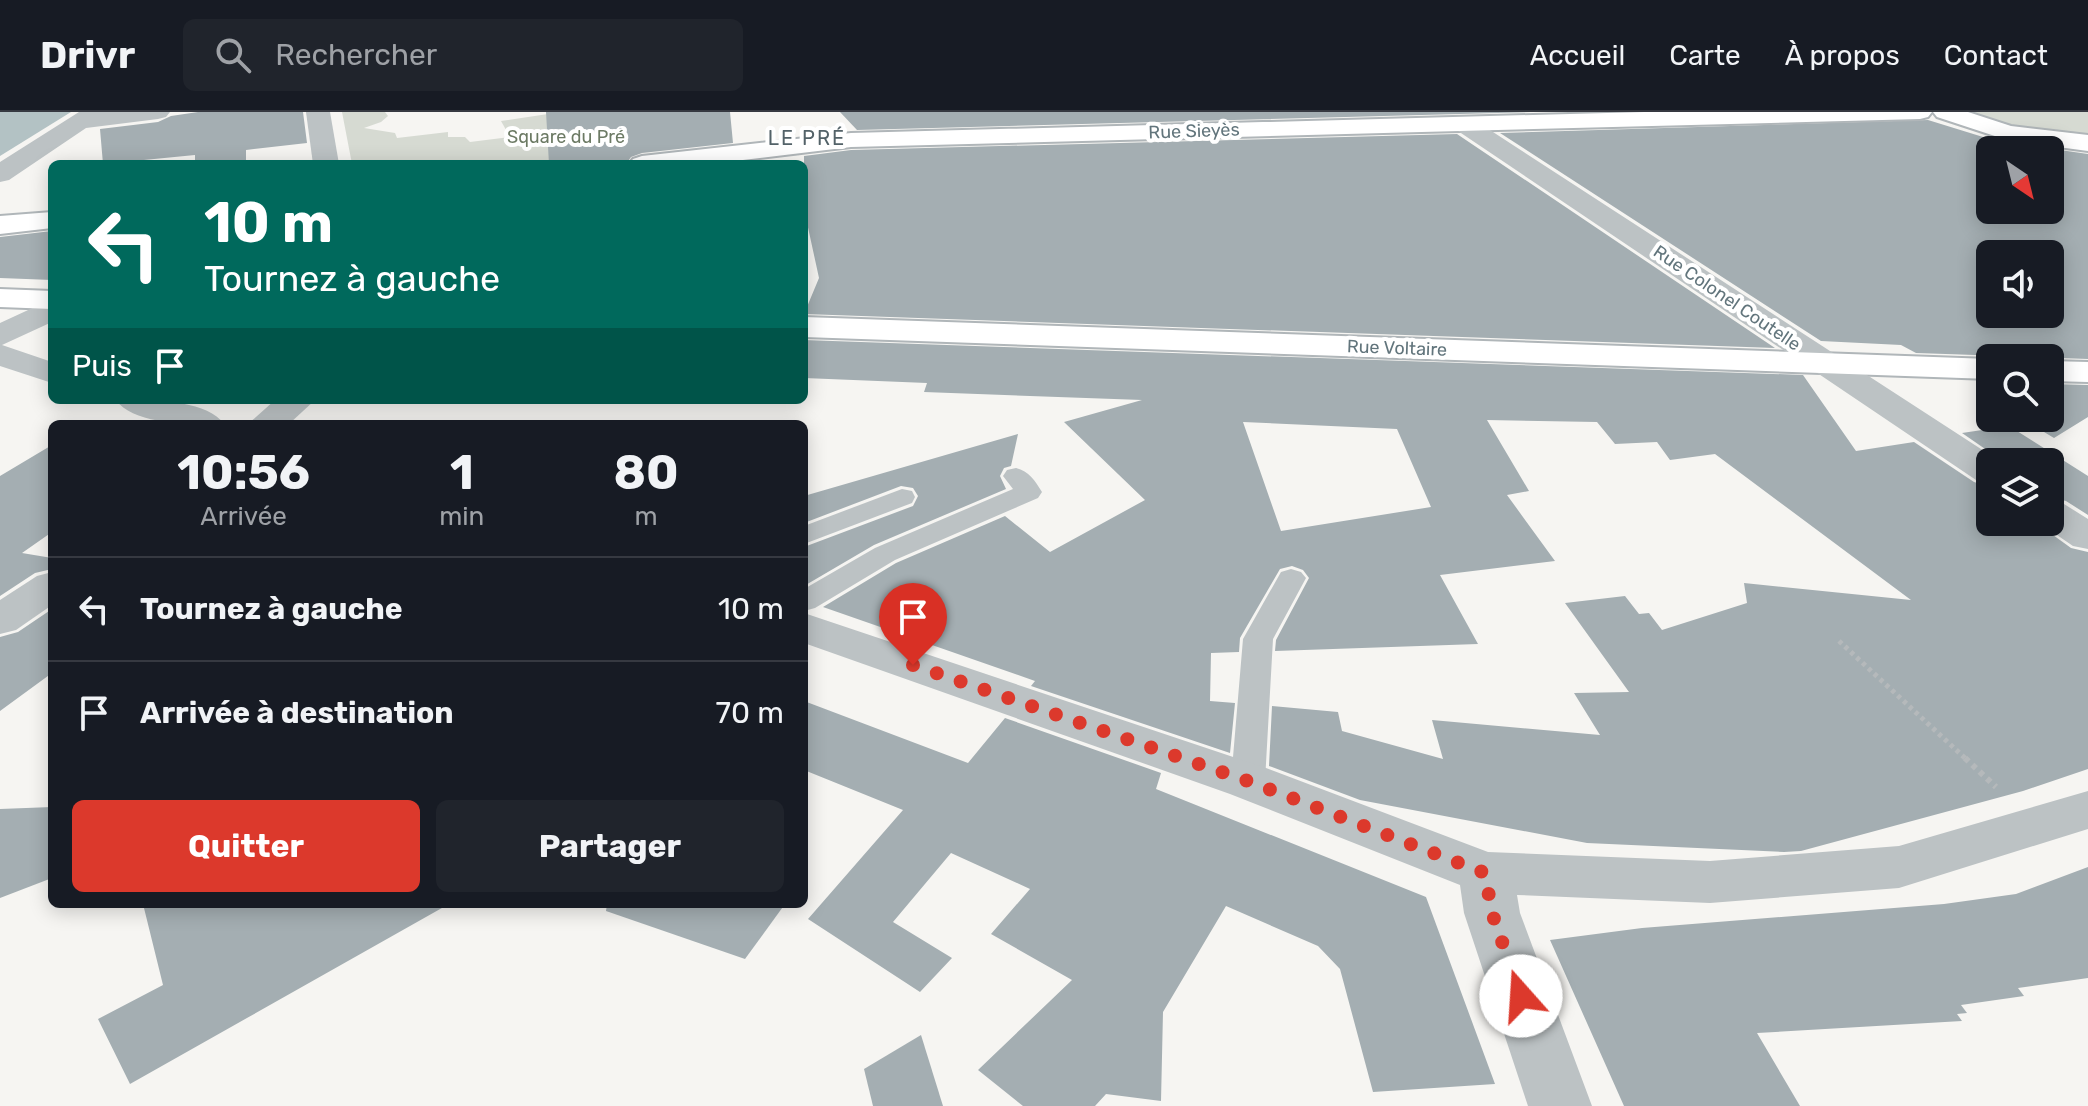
<!DOCTYPE html>
<html lang="fr">
<head>
<meta charset="utf-8">
<style>
	:root { --surface:#171b24; --page:#20242c; --text:#f1f3f6; --muted:#9ea1a6; --line:#363941; --accent:#dc392c }
	body { margin:0; font-family:Rubik,sans-serif; background:var(--page); color:var(--text); height:100vh; display:flex; flex-direction:column; font-size:30px; white-space:nowrap }
	* { box-sizing:border-box; margin:0 }
	p { font-size:26px; color:var(--muted) }
	.icon { flex:none; width:44px; height:44px; fill:none; stroke:currentColor; stroke-width:2; stroke-linecap:round; stroke-linejoin:round }
	.map { position:relative; flex:1; overflow:hidden }
	.panel { position:absolute; left:48px; top:308px; width:760px; height:488px; display:flex; flex-direction:column; background:var(--surface); border-radius:12px; box-shadow:0 4px 20px #0003 }
	.panel>* { flex:none }
	.top-card { position:absolute; left:48px; top:48px; width:760px; height:244px; border-radius:12px; box-shadow:0 4px 20px #0003; background:#00695c; color:#fff; overflow:hidden }
	.needle { width:52px; rotate:145deg }
	.buttons { position:absolute; left:1976px; top:24px; display:grid; gap:16px }
	.buttons a { display:grid; place-items:center; width:88px; height:88px; border-radius:12px; background:var(--surface); box-shadow:0 4px 20px #0003; font-size:40px }
	.pin { position:absolute; display:grid; place-items:center; width:68px; height:68px; color:#fff; margin:-82px -34px; border-radius:50% 50% 50% 0; rotate:-45deg; box-shadow:0 0 8px #0007 }
	.pin .icon { rotate:45deg }
	.me { position:absolute; width:88px; margin:-44px; rotate:341deg; stroke-linejoin:round; filter:drop-shadow(0 0 6px #0008) }
	.turn { display:flex; align-items:center; gap:28px; height:168px; padding:0 24px; font-size:36px }
	.turn .icon { width:104px; height:104px; stroke-width:2.5 }
	.turn b { display:block; font-size:56px; line-height:68px }
	.then { display:flex; align-items:center; height:76px; padding:0 24px; background:#0003; gap:16px; font-size:30px }
	.eta { display:flex; justify-content:space-evenly; align-items:center; height:136px; text-align:center }
	.eta b { font-size:48px; font-weight:700; line-height:56px }
	.primary-button { display:flex; gap:16px; margin-top:auto; padding:16px 24px }
	.primary-button a { flex:1; height:92px; border-radius:12px; background:var(--accent); color:#fff; font-size:32px; font-weight:700; line-height:92px; text-align:center }
	.primary-button a+a { background:var(--page); color:var(--text) }
	ul { padding:0; list-style:none }
	li { display:flex; align-items:center; gap:24px; height:104px; padding:0 24px; border-top:2px solid var(--line) }
	li div { flex:1 }
	li b { display:block; font-size:30px }
	li em { font-style:normal }
	header { display:flex; align-items:center; gap:48px; box-sizing:border-box; height:112px; padding:0 40px; background:var(--surface); border-bottom:2px solid var(--line) }
	header strong { font-size:38px }
	nav { display:flex; gap:44px; margin-inline-start:auto; font-size:28px }
	.search { width:560px; height:72px; background:var(--page); display:flex; align-items:center; gap:20px; box-sizing:border-box; padding:0 28px; border-radius:12px; color:var(--muted); font-size:30px }
	.map>svg:first-child { display:block }
</style>
</head>
<body>
<header>
<strong>Drivr</strong>
<div class="search"><svg class="icon" aria-label="search" viewBox="0 0 24 24"><circle cx="10" cy="10" r="6"/><path d="M15 15l6 6"/></svg>Rechercher</div>
<nav><a>Accueil</a><a>Carte</a><a>À propos</a><a>Contact</a></nav>
</header>
<div class="map">
<svg width="2088" height="994" viewBox="0 0 2088 994">
	<rect width="100%" height="100%" fill="#f6f5f2"/>
	<g fill="#d6dad2">
		<polygon points="342,0 385,0 388,4 381,10 364,16 395,21 397,26 448,20 448,25 465,25 470,30 510,25 501,9 548,2 609,46 537,52 352,52"/>
		<polygon points="1970,0 2088,0 2088,22 2013,15"/>
	</g>
	<polygon fill="#b3c2c4" points="0,0 71,0 0,44"/>
	<g fill="#a4aeb2" fill-rule="evenodd">
		<polygon points="198,0 303,0 307,31 246,38 246,52 195,52 195,43 103,52 100,17 158,10 171,4"/>
		<polygon points="546,0 730,0 733,31 642,41 631,45 626,52 549,52"/>
		<polygon points="840,0 1531,0 857,18"/>
		<path d="M1928 8 1996 29 2088 42V247L1916 241 1901 233 1821 229 1500 21ZM1990 38H2050V98H1990ZM1990 142H2050V202H1990Z"/>
		<polygon points="1457,22 1775,236 804,202 819,166 804,97 804,44 851,38"/>
		<polygon points="52,119 52,168 0,166 0,125"/>
		<path d="M804 228 1803 263 1856 339 1914 330 1974 370 1990 375V410H2035L2071 436 2088 440V657L2023 679 1801 739 1784 740 1587 731 1360 688 1269 654 1272 594 1338 600 1342 619 1443 647 1432 608 1600 623 1574 581 1629 580 1565 491 1625 484 1639 502 1649 501 1662 518 1747 491 1744 471 1911 488 1715 342 1670 348 1657 330 1615 332 1597 310 1487 308 1529 379 1507 383 1555 449 1440 463 1478 532 1275 539 1276 528 1309 466 1303 458 1292 454 1280 457 1240 526 1239 540 1211 541 1210 589 1235 591 1230 641 1031 574 1035 569 823 495 896 451 1005 404 1050 440 1145 388 1064 310 1142 288 924 280 927 271 804 266ZM1243 310 1397 317 1431 395 1281 419Z"/>
		<polygon points="2050,272 2088,273 2088,305 2054,326 2021,306 2050,306"/>
		<polygon points="2009,314 2088,364 2088,403 2066,389 2050,385 2050,350 2004,350 1962,321"/>
		<polygon points="1018,322 1011,354 1004,356 1000,364 1006,377 874,433 804,474 804,435 913,394 918,384 913,376 901,374 804,411 804,384"/>
		<polygon points="52,333 52,420 22,441 52,446 52,457 35,461 0,484 0,364"/>
		<polygon points="52,497 52,561 0,599 0,525 18,520"/>
		<polygon points="804,589 968,651 1005,606 1161,661 1156,677 1426,785 1495,972 1373,980 1340,857 1318,834 1226,794 1163,900 1161,989 1106,982 1095,994 1023,994 978,958 1072,868 991,822 1030,777 951,741 893,810 952,846 920,880 808,807 903,698 804,658"/>
		<polygon points="52,695 52,766 0,786 0,697"/>
		<polygon points="2088,755 2088,866 2018,876 2024,884 1961,893 1967,901 1957,902 1962,909 1757,921 1800,994 1624,994 1550,828 1642,816 1944,792 2016,782"/>
		<polygon points="143,792 449,792 130,972 98,907 163,873"/>
		<polygon points="607,792 785,792 745,847 606,799"/>
		<polygon points="921,923 943,994 873,994 864,957"/>
	</g>
	<g fill="none" stroke-linecap="round" stroke-linejoin="round">
		<defs>
			<g id="primary">
				<polygon points="1644,0 1932,0 1928,5 1920,7 851,35 709,52 629,52 633,47 642,44 851,21"/>
				<polygon points="1933,0 1968,0 2011,14 2088,23 2088,39 2007,28 1937,5"/>
				<polygon points="52,100 52,116 0,122 0,104"/>
				<polygon points="0,177 52,179 52,197 0,195"/>
				<polygon points="804,205 1990,247 1990,267 804,225"/>
				<polygon points="2050,249 2088,250 2088,270 2050,269"/>
			</g>
		</defs>
		<use href="#primary" stroke="#b0b6b9" stroke-width="4"/>
		<polyline stroke="#b5b9bb" stroke-width="5" stroke-dasharray="4 4" stroke-linecap="butt" points="1839,529 1967,648"/>
		<polyline stroke="#b5b9bb" stroke-width="6" stroke-dasharray="5 5" stroke-linecap="butt" points="1965,646 1996,675"/>
		<g fill="#bcc2c4" fill-rule="evenodd">
			<path d="M1016 356C1029 359 1035 369 1042 380L1038 386 895 448 815 496 804 499V477L875 436 1013 377 1003 364 1007 358Z"/>
			<polygon points="902,377 912,379 915,385 912,391 804,432 804,414"/>
			<polygon points="1291,457 1301,460 1306,466 1273,527 1265,669 1260,678 1248,681 1236,678 1231,669 1243,527 1281,460"/>
		</g>
		<g fill="#bcc2c4" fill-rule="evenodd">
			<polygon points="79,0 170,0 166,5 158,7 86,16 9,68 0,70 0,50"/>
			<polygon points="306,0 330,0 339,52 313,52"/>
			<polygon points="1464,5 1473,7 2001,350 1990,350 1990,372 1976,368 1455,17 1452,12 1455,7"/>
			<polygon points="52,187 52,210 2,233 52,250 52,271 0,254 0,211"/>
			<path d="M116 288C145 288 206 286 224 312 195 312 134 314 116 288Z"/>
			<polygon points="275,288 315,288 289,312 248,312"/>
			<polygon points="2050,388 2064,392 2088,407 2088,437 2073,434 2038,410 2050,410"/>
			<polygon points="52,460 52,493 16,518 0,522 0,488 37,464"/>
			<polygon points="804,501 1266,656 1488,740 1710,749 1899,734 2088,679 2088,717 1899,776 1710,791 1517,783 1520,801 1592,994 1528,994 1464,801 1460,773 1230,682 804,531"/>
		</g>
		<use href="#primary" fill="#fff" fill-rule="evenodd"/>
	</g>
	<g fill="none" stroke-linecap="round" stroke-linejoin="round">
		<polyline stroke="#dc392c" stroke-width="14" stroke-dasharray="0 25.2" points="913,553 1248,669 1485,761 1492,801 1521,884"/>
	</g>
	<g text-anchor="middle" dominant-baseline="central" stroke-width="8" stroke-linejoin="round" paint-order="stroke">
		<g font-size="18" fill="#62757c" stroke="#fff">
			<text transform="translate(1194 19) rotate(-2)">Rue Sieyès</text>
			<text transform="translate(1727 186) rotate(34)">Rue Colonel Coutelle</text>
			<text transform="translate(1397 236) rotate(2)">Rue Voltaire</text>
		</g>
		<g font-size="18" fill="#6c7a64" stroke="#fff">
			<text x="566" y="25">Square du Pré</text>
		</g>
		<g font-size="20" letter-spacing="2" fill="#536268" stroke="#fff">
			<text x="807" y="26">LE PRÉ</text>
		</g>
	</g>
</svg>
<div class="buttons">
<a><svg class="needle" viewBox="-14 -14 28 28"><path d="M0-13l5 13h-10z" fill="#e53935"/><path d="M0 13l5-13h-10z" fill="#9ea1a6"/></svg></a>
<a><svg class="icon" aria-label="sound" viewBox="0 0 24 24"><path d="M4 9h4l5-4v14l-5-4H4zM17 9q2 3 0 6"/></svg></a>
<a><svg class="icon" aria-label="search" viewBox="0 0 24 24"><circle cx="10" cy="10" r="6"/><path d="M15 15l6 6"/></svg></a>
<a><svg class="icon" aria-label="layers" viewBox="0 0 24 24"><path d="M12 4l9 5-9 5-9-5zM3 14l9 5 9-5"/></svg></a>
</div>
<div class="pin" style="left:913px;top:553px;background:#d93025"><svg class="icon" aria-label="arrive" viewBox="0 0 24 24"><path d="M6 21V4h12l-3 4 3 4H6"/></svg></div>
<svg class="me" style="left:1521px;top:884px" viewBox="-20 -20 40 40"><circle r="19" fill="#fff"/><path d="M0-13L10 11 0 6-10 11z" fill="#dc392c"/></svg>
<div class="top-card">
<div class="turn"><svg class="icon" aria-label="left" viewBox="0 0 24 24"><path d="M17 20v-9H6M10 6l-5 5 5 5"/></svg><div><b>10 m</b>Tournez à gauche</div></div>
<div class="then">Puis<svg class="icon" aria-label="arrive" viewBox="0 0 24 24"><path d="M6 21V4h12l-3 4 3 4H6"/></svg></div>
</div>
<section class="panel">
<div class="eta">
<div><b>10:56</b><p>Arrivée</p></div>
<div><b>1</b><p>min</p></div>
<div><b>80</b><p>m</p></div>
</div>
<ul>
<li><svg class="icon" aria-label="left" viewBox="0 0 24 24"><path d="M17 20v-9H6M10 6l-5 5 5 5"/></svg><div><b>Tournez à gauche</b></div><em>10 m</em></li>
<li><svg class="icon" aria-label="arrive" viewBox="0 0 24 24"><path d="M6 21V4h12l-3 4 3 4H6"/></svg><div><b>Arrivée à destination</b></div><em>70 m</em></li>
</ul>
<div class="primary-button"><a>Quitter</a><a>Partager</a></div>
</section>
</div>
</body>
</html>
